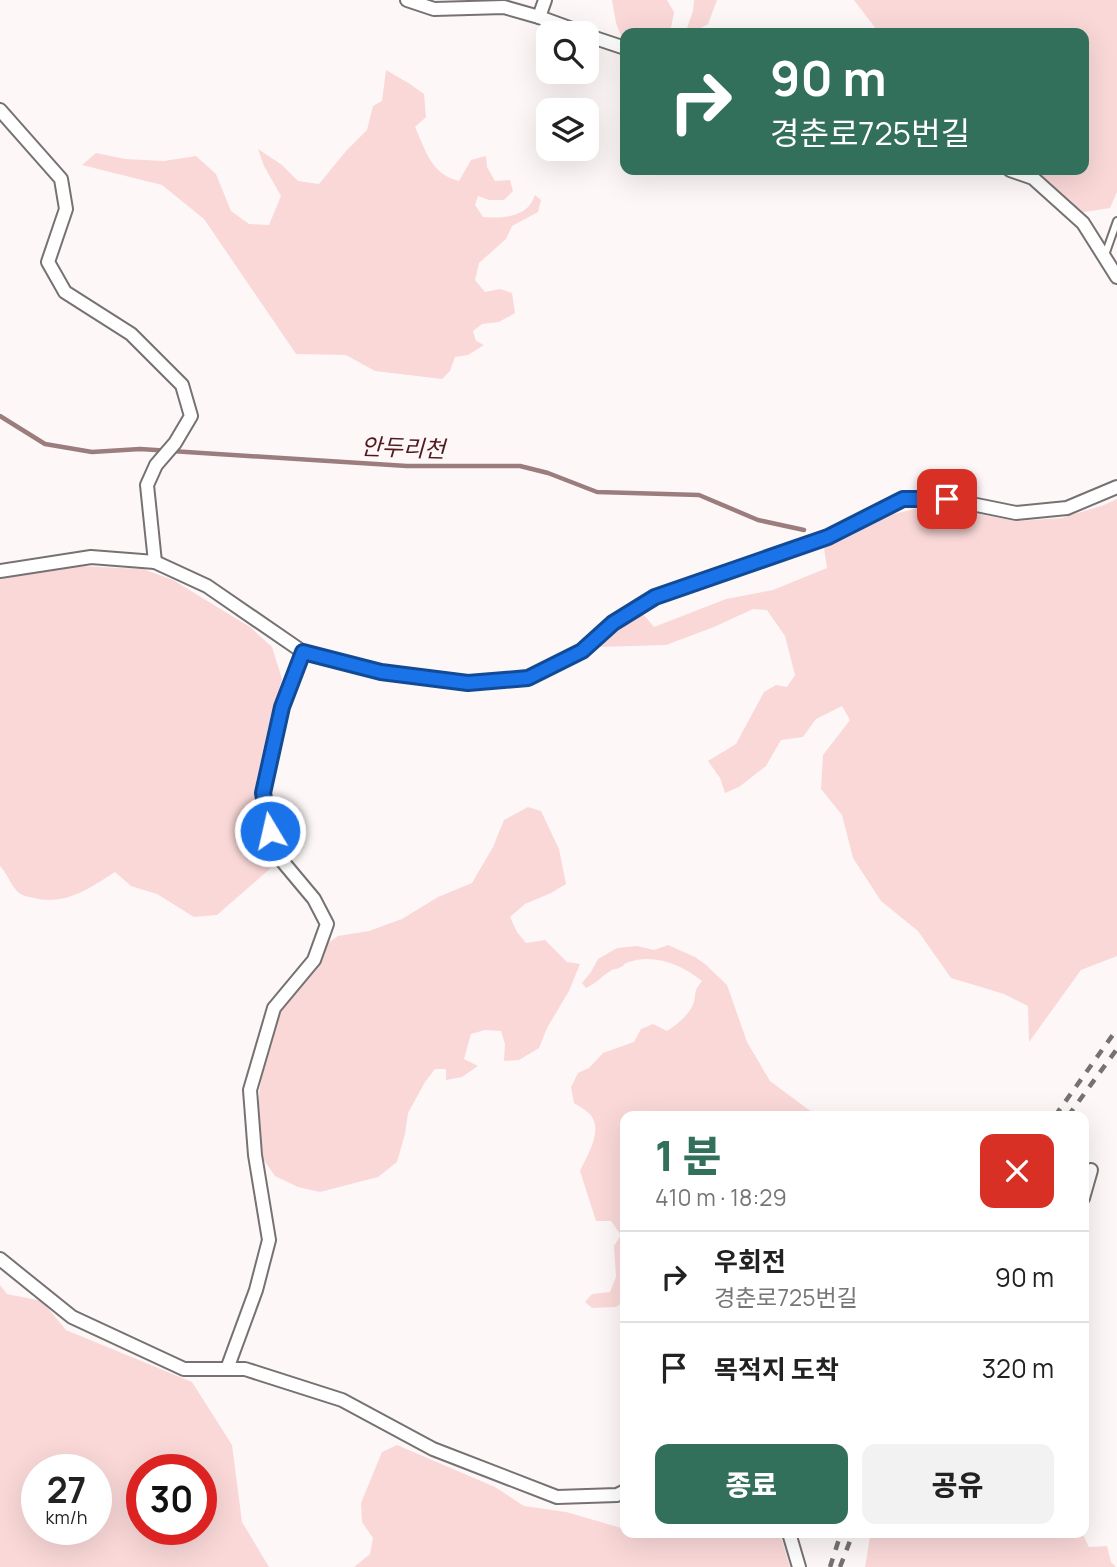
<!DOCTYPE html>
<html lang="ko">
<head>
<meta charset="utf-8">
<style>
	:root { --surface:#fff; --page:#f2f2f2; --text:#222; --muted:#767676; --line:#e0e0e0; --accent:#33705c }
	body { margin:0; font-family:Manrope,"Noto Sans KR",sans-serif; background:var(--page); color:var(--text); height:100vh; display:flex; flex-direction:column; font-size:26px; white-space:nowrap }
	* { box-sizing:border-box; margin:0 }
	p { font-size:23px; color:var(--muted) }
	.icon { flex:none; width:38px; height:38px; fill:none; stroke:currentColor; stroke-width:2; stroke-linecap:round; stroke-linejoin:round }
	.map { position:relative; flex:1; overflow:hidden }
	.side { position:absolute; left:620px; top:1111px; width:469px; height:427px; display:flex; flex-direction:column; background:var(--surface); border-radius:14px; box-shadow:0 7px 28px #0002 }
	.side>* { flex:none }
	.banner { position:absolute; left:620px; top:28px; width:469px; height:147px; border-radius:14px; box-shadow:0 7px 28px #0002; background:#33705c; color:#fff; overflow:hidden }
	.tools { position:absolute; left:536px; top:21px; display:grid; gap:14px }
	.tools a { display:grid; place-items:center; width:63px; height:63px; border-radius:14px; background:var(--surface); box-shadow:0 7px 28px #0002; font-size:35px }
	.speed { position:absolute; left:21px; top:1454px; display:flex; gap:14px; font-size:35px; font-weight:700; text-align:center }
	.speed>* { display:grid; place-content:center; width:91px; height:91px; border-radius:50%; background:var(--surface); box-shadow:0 7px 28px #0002; line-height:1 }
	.speed small { font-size:18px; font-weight:400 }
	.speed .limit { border:10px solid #d22; background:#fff; color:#111 }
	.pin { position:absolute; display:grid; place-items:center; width:60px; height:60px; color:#fff; margin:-30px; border-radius:14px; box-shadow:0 4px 10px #0006 }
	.me { position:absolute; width:77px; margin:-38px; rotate:351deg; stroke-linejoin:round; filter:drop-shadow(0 0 5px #0008) }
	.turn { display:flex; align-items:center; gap:24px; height:147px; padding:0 35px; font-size:32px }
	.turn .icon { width:91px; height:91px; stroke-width:2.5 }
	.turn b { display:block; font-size:49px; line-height:60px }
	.round { display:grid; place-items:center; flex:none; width:74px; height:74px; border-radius:14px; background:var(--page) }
	.overview { display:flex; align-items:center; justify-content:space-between; height:119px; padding:0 35px }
	h1 { font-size:42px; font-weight:800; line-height:52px; color:var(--accent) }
	.action { display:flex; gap:14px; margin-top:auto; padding:14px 35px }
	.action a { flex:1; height:80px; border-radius:14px; background:var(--accent); color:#fff; font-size:28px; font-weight:800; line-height:80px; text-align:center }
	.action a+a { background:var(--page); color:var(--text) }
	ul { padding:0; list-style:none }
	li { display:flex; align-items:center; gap:21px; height:91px; padding:0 35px; border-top:2px solid var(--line) }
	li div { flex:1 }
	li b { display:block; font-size:26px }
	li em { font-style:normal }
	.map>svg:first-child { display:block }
</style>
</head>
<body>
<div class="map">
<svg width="1117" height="1567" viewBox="0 0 1117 1567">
	<rect width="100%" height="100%" fill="#fdf7f7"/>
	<g fill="#fad8d8" fill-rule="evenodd">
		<polygon points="612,0 667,0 674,12 671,28 668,33 625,33 624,43 616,23"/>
		<polygon points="694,0 717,0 708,24 692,33 686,31 693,11"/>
		<polygon points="854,0 1117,0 1117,192 1110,208 1078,213 1032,170 1083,170 1083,33 879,33"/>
		<path d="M386 70 410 84 424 94 426 117 415 127C426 151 431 174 459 181L471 160 486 156 487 167 495 181 510 180 513 191 504 200H489L478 196 475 205 483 217C498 218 518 218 529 206 532 203 533 199 535 195L541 200 538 212 512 226 506 239 479 263 475 280 485 292 500 289 512 293 515 313 499 322 482 324 473 331 476 341 484 345 468 355 455 357 450 371 442 379 375 371 346 355 296 354 204 219 162 185 82 165 96 153 125 159 164 161 196 156 216 174 231 211 249 224 269 225 281 196 264 166 258 149 282 165 298 181 319 184 346 151 367 130 373 106 382 101Z"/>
		<polygon points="1117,499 1117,956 1081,970 1029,1042 1028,1006 1004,994 951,978 918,931 881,901 853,858 842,815 821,789 823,755 850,720 842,706 816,719 803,737 781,740 766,766 739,787 725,793 720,778 708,761 736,744 764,692 776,685 787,687 795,675 785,636 767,610 753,609 714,627 666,645 597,647 604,638 643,614 654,627 726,599 773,590 827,568 824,548 845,539 890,515 923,507 961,511 1016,521 1062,518 1104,505"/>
		<path d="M78 566 143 569 173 580 250 627 272 647 282 679 270 719 256 782 255 837 272 867 217 915 194 917 157 894 131 886 115 872C90 888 65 906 34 898 28 897 24 896 19 893 10 885 8 874 0 866V577Z"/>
		<polygon points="528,807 541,811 559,849 566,884 551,893 525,904 510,917 517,932 526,943 545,940 567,962 580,964 569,991 547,1028 539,1048 519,1060 504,1061 505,1044 501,1031 485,1030 471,1034 464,1059 478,1066 462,1077 446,1080 446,1069 435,1069 425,1082 408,1113 405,1134 397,1162 378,1177 320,1192 298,1187 275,1176 263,1159 257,1117 261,1077 272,1044 275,1015 292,992 314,971 328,943 338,936 369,931 402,919 438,897 472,883 493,847 504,820"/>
		<path d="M668 945 695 957 705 964 727 985 747 1042 770 1081 817 1116H625V1301L616 1307 592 1308 585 1302 592 1294 610 1292 616 1277 614 1246 621 1235 611 1221H596L580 1171C587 1156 602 1133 592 1117 588 1111 580 1107 574 1103L571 1087 578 1073 589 1068 603 1053 634 1042 641 1029 653 1024 667 1031C678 1024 690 1014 694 1002 697 989 693 993 702 981 683 965 654 953 629 962 620 965 628 964 619 968 611 971 616 967 609 972 601 977 595 984 586 988L582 983 591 972 598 959 617 948 637 946 654 950Z"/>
		<path d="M0 1285 7 1294 42 1301 66 1330 192 1382 232 1445 242 1522 269 1567H0ZM37 1470H96V1530H37ZM142 1470H201V1530H142Z"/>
		<polygon points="397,1445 495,1487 524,1506 566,1512 625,1529 625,1533 780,1533 790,1567 354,1567 370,1554 373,1538 362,1522 361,1503 382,1452"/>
		<polygon points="874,1533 1082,1533 1089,1547 1107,1546 1111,1562 1116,1567 865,1567 870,1537"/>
	</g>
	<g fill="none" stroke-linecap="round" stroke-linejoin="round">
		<polyline stroke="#9c7d7d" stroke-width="4.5" points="0,416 45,444 92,452 140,449 407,466 520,466 548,473 597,492 699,495 758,520 804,530"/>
		<defs>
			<polyline id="lane" points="1105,255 1117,221"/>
			<g id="street">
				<polyline points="407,0 434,9 504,7 539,17 583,33"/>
				<polyline points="539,17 545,0"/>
				<polyline points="586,35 625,48"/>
				<polyline points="0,110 61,179 66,209 48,262 65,292 131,334 182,385 191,416 175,443 156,465 147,485 155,562"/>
				<polyline points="1010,170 1033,178 1083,223 1117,277"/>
				<polyline points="0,571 91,557 155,562 207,586 303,652 381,672 468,683 528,678 582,651 613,623 655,597 828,537 903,499 947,499 1016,513 1067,508 1117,487"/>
				<polyline points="1083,1198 1091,1170"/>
				<polyline points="0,1259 72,1317 184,1369 245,1369 342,1400 433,1449 557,1497 617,1495 625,1491"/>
				<polyline points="227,1369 256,1290 269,1240 255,1155 250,1090 274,1008 314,960 327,924 314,899 273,850 263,793 282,707 303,652"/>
				<polyline points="789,1533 799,1567"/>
			</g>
		</defs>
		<use href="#lane" stroke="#777272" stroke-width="10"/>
		<use href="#street" stroke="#777272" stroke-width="16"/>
		<use href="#lane" stroke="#fff" stroke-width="6"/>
		<use href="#street" stroke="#fff" stroke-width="12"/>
		<g stroke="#757272" stroke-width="4.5" stroke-dasharray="9 9" stroke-linecap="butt">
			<polyline points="1055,1116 1117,1029"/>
			<polyline points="1068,1116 1117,1049"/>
			<polyline points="830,1567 841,1533"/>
			<polyline points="840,1567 853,1533"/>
		</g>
	</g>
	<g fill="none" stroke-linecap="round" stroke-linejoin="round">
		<defs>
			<polyline id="route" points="270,831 263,793 282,707 303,652 381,672 468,683 528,678 582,651 613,623 655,597 828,537 903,499 947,499"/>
		</defs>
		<use href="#route" stroke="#114b97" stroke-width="18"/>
		<use href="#route" stroke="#1a73e8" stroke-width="12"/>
	</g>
	<g text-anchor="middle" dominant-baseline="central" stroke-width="6" stroke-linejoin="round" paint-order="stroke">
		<g font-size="23" font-style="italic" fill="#4f191d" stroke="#fdf7f7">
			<text transform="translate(403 447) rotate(2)">안두리천</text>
		</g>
	</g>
</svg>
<div class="tools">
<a><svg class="icon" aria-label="search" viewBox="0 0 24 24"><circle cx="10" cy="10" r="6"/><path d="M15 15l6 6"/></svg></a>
<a><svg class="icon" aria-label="layers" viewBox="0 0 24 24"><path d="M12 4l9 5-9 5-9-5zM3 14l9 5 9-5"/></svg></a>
</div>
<div class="speed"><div>27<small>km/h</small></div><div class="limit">30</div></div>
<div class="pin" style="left:947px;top:499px;background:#d93025"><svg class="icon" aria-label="arrive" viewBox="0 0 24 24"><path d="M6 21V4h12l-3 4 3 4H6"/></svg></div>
<svg class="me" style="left:270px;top:831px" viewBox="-20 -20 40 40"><circle r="17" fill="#1a73e8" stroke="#fff" stroke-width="3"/><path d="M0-11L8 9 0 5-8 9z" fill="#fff"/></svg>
<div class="banner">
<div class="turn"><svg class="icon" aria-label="right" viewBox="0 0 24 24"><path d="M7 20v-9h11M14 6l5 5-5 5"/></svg><div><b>90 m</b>경춘로725번길</div></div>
</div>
<section class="side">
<div class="overview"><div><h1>1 분</h1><p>410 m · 18:29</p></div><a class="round" style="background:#d93025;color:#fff"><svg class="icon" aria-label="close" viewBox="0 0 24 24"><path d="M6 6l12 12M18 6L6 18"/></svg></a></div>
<ul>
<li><svg class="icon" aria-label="right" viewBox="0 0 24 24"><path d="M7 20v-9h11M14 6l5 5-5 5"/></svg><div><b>우회전</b><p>경춘로725번길</p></div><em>90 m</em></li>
<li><svg class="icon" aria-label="arrive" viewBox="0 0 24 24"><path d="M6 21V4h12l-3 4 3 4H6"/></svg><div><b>목적지 도착</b></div><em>320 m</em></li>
</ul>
<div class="action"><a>종료</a><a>공유</a></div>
</section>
</div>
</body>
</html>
